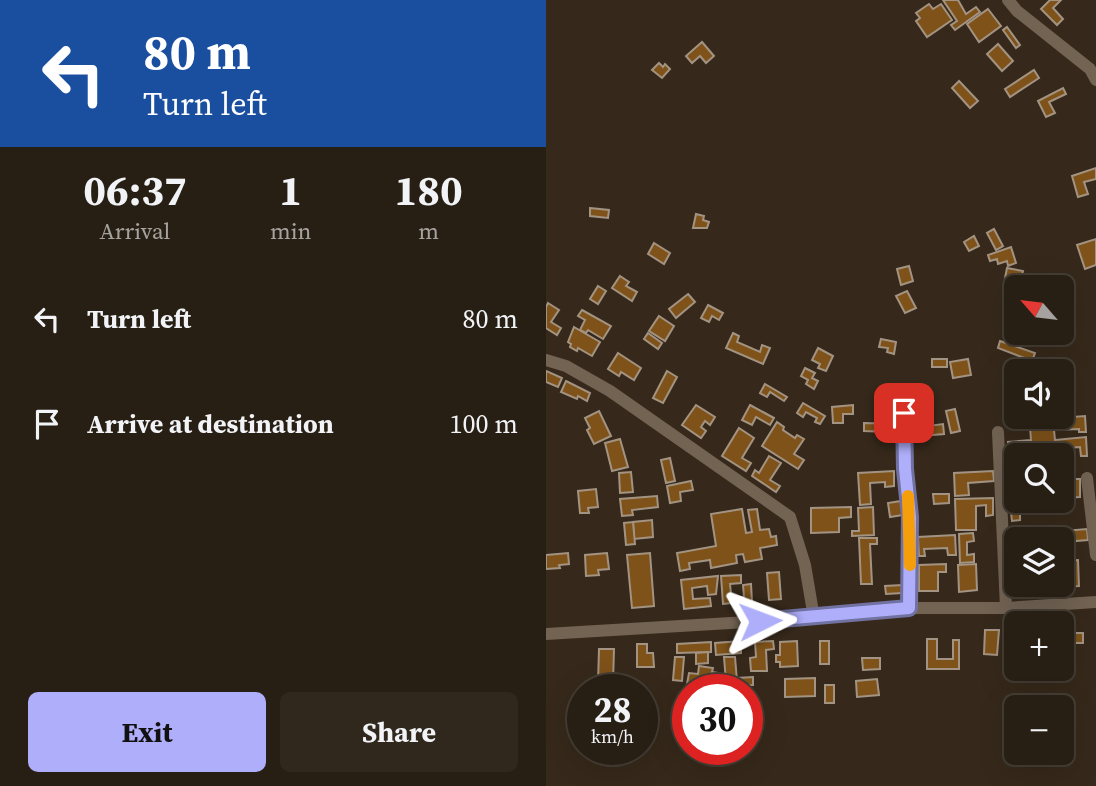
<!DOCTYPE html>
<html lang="en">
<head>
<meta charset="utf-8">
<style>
	:root { --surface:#281f14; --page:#30271d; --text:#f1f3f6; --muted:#a5a2a0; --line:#443d34; --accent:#aeaefa }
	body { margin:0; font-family:"Source Serif 4",serif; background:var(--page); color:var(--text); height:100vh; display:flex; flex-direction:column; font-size:26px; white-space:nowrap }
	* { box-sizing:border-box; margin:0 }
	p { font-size:23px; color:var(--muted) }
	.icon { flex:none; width:38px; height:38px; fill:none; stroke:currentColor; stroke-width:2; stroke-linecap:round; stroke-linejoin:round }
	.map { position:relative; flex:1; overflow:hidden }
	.side { display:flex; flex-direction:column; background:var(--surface); width:546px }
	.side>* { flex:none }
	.top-card { background:#1a4fa0; color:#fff; overflow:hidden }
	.needle { width:46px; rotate:298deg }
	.buttons { position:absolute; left:458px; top:275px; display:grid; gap:14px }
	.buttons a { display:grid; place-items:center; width:70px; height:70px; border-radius:10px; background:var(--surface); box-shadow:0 7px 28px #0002,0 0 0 2px var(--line); font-size:35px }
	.speed { position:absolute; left:21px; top:674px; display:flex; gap:14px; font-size:35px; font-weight:700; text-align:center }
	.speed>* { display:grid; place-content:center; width:91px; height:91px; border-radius:50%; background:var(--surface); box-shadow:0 7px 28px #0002,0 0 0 2px var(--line); line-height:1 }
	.speed small { font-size:18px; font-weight:400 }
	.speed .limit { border:10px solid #d22; background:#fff; color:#111 }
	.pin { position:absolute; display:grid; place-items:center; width:60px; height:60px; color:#fff; margin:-30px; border-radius:14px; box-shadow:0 4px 10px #0006 }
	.me { position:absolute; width:77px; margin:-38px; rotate:87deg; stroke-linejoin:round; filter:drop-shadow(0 0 5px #0008) }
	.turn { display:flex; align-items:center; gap:24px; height:147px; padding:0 28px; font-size:32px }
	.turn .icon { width:91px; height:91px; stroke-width:2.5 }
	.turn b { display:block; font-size:49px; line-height:60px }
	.eta { display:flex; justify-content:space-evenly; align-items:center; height:119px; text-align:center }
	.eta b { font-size:42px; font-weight:700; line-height:49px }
	.button { display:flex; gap:14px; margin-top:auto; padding:14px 28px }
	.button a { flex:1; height:80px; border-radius:10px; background:var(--accent); color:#111; font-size:28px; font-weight:700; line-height:80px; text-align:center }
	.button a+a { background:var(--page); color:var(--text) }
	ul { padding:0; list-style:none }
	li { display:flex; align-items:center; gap:21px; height:105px; padding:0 28px }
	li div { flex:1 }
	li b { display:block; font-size:26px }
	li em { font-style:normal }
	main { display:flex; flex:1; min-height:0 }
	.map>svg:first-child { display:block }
</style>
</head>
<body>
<main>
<section class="side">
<div class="top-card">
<div class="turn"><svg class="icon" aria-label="left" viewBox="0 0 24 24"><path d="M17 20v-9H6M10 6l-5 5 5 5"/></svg><div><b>80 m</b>Turn left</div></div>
</div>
<div class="eta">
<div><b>06:37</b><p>Arrival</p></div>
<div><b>1</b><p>min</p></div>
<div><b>180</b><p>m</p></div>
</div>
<ul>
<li><svg class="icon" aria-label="left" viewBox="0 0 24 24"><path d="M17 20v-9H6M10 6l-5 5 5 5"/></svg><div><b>Turn left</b></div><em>80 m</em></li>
<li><svg class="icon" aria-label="arrive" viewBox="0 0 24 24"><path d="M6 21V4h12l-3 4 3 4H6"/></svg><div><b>Arrive at destination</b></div><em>100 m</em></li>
</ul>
<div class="button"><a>Exit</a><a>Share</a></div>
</section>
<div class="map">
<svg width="550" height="786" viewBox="0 0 550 786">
	<rect width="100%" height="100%" fill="#36291b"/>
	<g fill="#7e5219" stroke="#a39382" stroke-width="2">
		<polygon points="397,0 412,0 420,14 430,7 434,12 409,30 405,25 411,21"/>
		<polygon points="504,0 515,0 507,8 517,19 511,25 495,9"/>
		<polygon points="383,4 387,9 395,4 406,20 381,37 370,21 374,18 370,13"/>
		<polygon points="442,9 455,26 433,42 421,24"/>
		<polygon points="461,27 474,45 470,48 457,30"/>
		<polygon points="156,42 168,56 160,63 154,56 146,63 140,56"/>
		<polygon points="452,44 467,61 456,71 441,54"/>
		<polygon points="113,63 117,67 119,64 124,69 116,78 106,70"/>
		<polygon points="488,70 493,78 464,97 459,89"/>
		<polygon points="413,81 432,101 424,108 406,88"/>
		<polygon points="517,88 520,94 503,102 509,113 500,117 492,101"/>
		<polygon points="550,168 550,179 538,182 542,194 532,197 526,176"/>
		<polygon points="44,208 63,210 62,218 44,216"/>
		<polygon points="150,214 158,216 157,220 163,222 161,228 147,228"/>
		<polygon points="448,229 457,246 450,250 441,233"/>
		<polygon points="428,236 433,246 423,251 418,242"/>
		<polygon points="550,239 550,265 539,269 531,245"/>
		<polygon points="108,243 124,253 118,264 102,254"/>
		<polygon points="465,247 470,263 462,266 461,261 452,264 451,259 444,261 442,255"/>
		<polygon points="363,266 367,281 355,285 351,269"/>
		<polygon points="461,268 477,271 473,286 466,284 467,279 459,278"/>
		<polygon points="74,276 83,282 80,286 91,292 86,301 66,288"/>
		<polygon points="52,286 60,291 52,304 44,299"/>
		<polygon points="361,291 370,308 359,313 350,296"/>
		<polygon points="142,294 149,302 130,318 123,309"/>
		<polygon points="2,303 13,310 5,322 15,328 11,335 0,328 0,307"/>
		<polygon points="162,305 177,313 173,320 166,316 163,322 155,318"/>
		<polygon points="36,310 65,326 57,339 42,330 40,333 34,330 39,320 32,316"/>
		<polygon points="113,316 128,326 119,341 103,331"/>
		<polygon points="28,327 54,342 46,356 32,348 31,351 24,347 25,344 22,342"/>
		<polygon points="102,333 116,343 112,349 98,339"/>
		<polygon points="187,333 193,336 191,342 214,352 216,345 224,348 217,364 180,348"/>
		<polygon points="335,339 350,342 348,354 341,352 342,348 333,347"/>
		<polygon points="454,341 489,353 486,361 452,348"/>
		<polygon points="272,348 287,356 280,371 272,368 274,364 266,360"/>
		<polygon points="72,353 95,368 88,380 75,372 73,376 62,369"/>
		<rect x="386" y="359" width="15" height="8"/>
		<polygon points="422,359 425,375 407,378 404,362"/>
		<polygon points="259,368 269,373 266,378 272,381 268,389 260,384 262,380 255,376"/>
		<polygon points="0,371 16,378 12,387 0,382"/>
		<polygon points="121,371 131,377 117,403 107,398"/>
		<polygon points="20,381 44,393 41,401 32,396 31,399 15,392"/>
		<polygon points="219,384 241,397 238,401 224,392 221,397 214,393"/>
		<polygon points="257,403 279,416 274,424 269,422 271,418 260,412 257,417 251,413"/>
		<polygon points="150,405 169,417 164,425 159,421 155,427 160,431 155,438 136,425"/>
		<polygon points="204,405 228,418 224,425 210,417 206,425 196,420"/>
		<polygon points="307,405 307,414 297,414 297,423 287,423 286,407"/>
		<polygon points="409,409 414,431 405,433 400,411"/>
		<polygon points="53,411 65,436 48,444 41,430 44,428 39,418"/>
		<polygon points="539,416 540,432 533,432 533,429 508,430 509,440 540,437 541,456 535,456 534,447 507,449 507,455 494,455 494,449 468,451 471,470 464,471 462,442 485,440 484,427 501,425 500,419"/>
		<polygon points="231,422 238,427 237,430 249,438 251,435 258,439 248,454 258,460 252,469 216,446"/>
		<polygon points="318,423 352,424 352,439 344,438 344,432 318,431"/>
		<polygon points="397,424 398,434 375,436 374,427"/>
		<polygon points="193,428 208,438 196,458 205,463 200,471 176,456"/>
		<polygon points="74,439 82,467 66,471 59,443"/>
		<polygon points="223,456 235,463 224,480 234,486 230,492 206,476 209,470 213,473"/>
		<polygon points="124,458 129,481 120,483 115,460"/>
		<polygon points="348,471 348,486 339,487 339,482 324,483 325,504 314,505 312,473"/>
		<polygon points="447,471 448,481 422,483 423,495 409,496 408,473"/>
		<polygon points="85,472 87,492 74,493 73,473"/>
		<polygon points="462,473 471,473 471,499 464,499"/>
		<polygon points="516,479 534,479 534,497 516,498"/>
		<polygon points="145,481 147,490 134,492 135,501 124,503 121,486"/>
		<polygon points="50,489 52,507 42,508 43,513 34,513 32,491"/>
		<polygon points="387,494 403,494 403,503 388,504"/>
		<polygon points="111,496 112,507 86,510 87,515 76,516 74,499"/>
		<polygon points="447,498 447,515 440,516 440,505 430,506 430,530 410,530 409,499"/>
		<polygon points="355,501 357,515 344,517 342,503"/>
		<polygon points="486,501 487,510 474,511 474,520 466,521 464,503"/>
		<polygon points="305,507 305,517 293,518 293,532 265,533 265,508"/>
		<polygon points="327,507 328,535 306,536 306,531 313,531 312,508"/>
		<polygon points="196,509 200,533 206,532 202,510 211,509 214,530 223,529 225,537 230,536 231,545 214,548 216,559 199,562 197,554 190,555 191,563 165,568 164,560 143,563 144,569 134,571 131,553 170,546 165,514"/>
		<polygon points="106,520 107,537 88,539 87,522"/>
		<polygon points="87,522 89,544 80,545 78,523"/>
		<polygon points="541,529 542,540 518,542 519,555 516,555 516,539 507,539 506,532"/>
		<polygon points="427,533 428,541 421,542 421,555 428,554 428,562 414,563 413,534"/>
		<polygon points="468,534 491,534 491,539 471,539 471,559 468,559"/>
		<polygon points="409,535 410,555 402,555 401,548 378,549 379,556 373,556 372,537"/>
		<polygon points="313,538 331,538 331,544 324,544 326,584 315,584"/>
		<polygon points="22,553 23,564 13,565 14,568 0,569 0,555"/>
		<polygon points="61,553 63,569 52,570 53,575 40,576 39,555"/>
		<polygon points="104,553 108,606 86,608 81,555"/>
		<polygon points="532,560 533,586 510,587 510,584 516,584 516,561"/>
		<polygon points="468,562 471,562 471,584 487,584 487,590 467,590"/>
		<polygon points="400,564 400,572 392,572 392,591 373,591 373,565"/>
		<polygon points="430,564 431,590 413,592 412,565"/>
		<polygon points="233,572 235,599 223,600 221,573"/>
		<polygon points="195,575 195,583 184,584 186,603 177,604 175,576"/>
		<polygon points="172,576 170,594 162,595 161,586 146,588 147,599 164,598 165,606 138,609 135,580"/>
		<polygon points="205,584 206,602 195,603 195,597 198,597 197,585"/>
		<polygon points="356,585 356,593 340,594 339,586"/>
		<polygon points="439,630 453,630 451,655 438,654"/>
		<polygon points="516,633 537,633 537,643 521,643 521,654 516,654"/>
		<polygon points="471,637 471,652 461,653 460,638"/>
		<polygon points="381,639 391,639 391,659 407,659 407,640 413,640 413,669 381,669"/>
		<polygon points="195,641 195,653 170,655 169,643"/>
		<polygon points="227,641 228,649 220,650 221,671 205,671 204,658 210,657 209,642"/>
		<polygon points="251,641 252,666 234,667 234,662 230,662 230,655 234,655 234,642"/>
		<rect x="274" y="641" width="9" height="23"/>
		<polygon points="165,642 165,652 131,653 131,644"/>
		<polygon points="91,644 101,644 101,653 107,653 108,667 91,667"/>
		<polygon points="53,649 68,649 67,683 52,683"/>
		<polygon points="162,652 162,663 150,664 150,653"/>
		<polygon points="129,657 138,657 136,681 127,680"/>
		<polygon points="178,657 189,657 191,681 180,682"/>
		<polygon points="316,658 334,658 334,669 317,670"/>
		<polygon points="153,666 167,668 166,672 173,673 171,687 141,684 143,673 152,674"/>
		<polygon points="493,668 507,668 508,681 494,682"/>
		<polygon points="207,677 207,685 191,686 191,678"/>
		<polygon points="269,678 269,696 239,697 239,679"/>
		<polygon points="331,679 333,695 311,697 310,681"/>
		<rect x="279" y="685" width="9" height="18"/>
	</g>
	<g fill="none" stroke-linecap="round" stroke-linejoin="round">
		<g stroke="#726353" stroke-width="12">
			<polyline points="462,0 471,11 544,69 550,80"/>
			<polyline points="0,360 20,366 64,391 244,517 259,565 268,618"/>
			<polyline points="358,413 359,469 364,517 364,608"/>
			<polyline points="452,432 460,608"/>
			<polyline points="541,478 550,555"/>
			<polyline points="0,634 268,618 364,608 460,608 550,602"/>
		</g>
	</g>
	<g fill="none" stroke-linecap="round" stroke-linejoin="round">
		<defs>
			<polyline id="route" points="214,621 363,608 364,517 359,469 358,413"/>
		</defs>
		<use href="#route" stroke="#7171a2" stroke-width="18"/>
		<use href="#route" stroke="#aeaefa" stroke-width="12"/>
		<polyline stroke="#f59e0b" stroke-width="12" points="362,496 364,565"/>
	</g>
</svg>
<div class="buttons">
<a><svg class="needle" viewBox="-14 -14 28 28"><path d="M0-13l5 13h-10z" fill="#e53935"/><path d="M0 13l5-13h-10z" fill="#a5a2a0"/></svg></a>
<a><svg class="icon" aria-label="sound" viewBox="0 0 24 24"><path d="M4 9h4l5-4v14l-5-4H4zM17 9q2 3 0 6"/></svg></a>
<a><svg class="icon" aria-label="search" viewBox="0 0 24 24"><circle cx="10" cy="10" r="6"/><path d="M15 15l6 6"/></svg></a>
<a><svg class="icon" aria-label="layers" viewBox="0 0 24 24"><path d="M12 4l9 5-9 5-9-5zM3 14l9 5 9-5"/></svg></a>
<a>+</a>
<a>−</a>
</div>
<div class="speed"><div>28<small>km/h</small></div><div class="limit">30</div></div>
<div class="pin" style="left:358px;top:413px;background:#d93025"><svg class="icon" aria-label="arrive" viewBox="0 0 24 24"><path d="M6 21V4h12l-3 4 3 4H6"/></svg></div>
<svg class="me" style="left:214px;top:621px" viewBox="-20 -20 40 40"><path d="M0-17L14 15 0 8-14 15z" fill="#aeaefa" stroke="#fff" stroke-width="4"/></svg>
</div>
</main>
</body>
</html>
